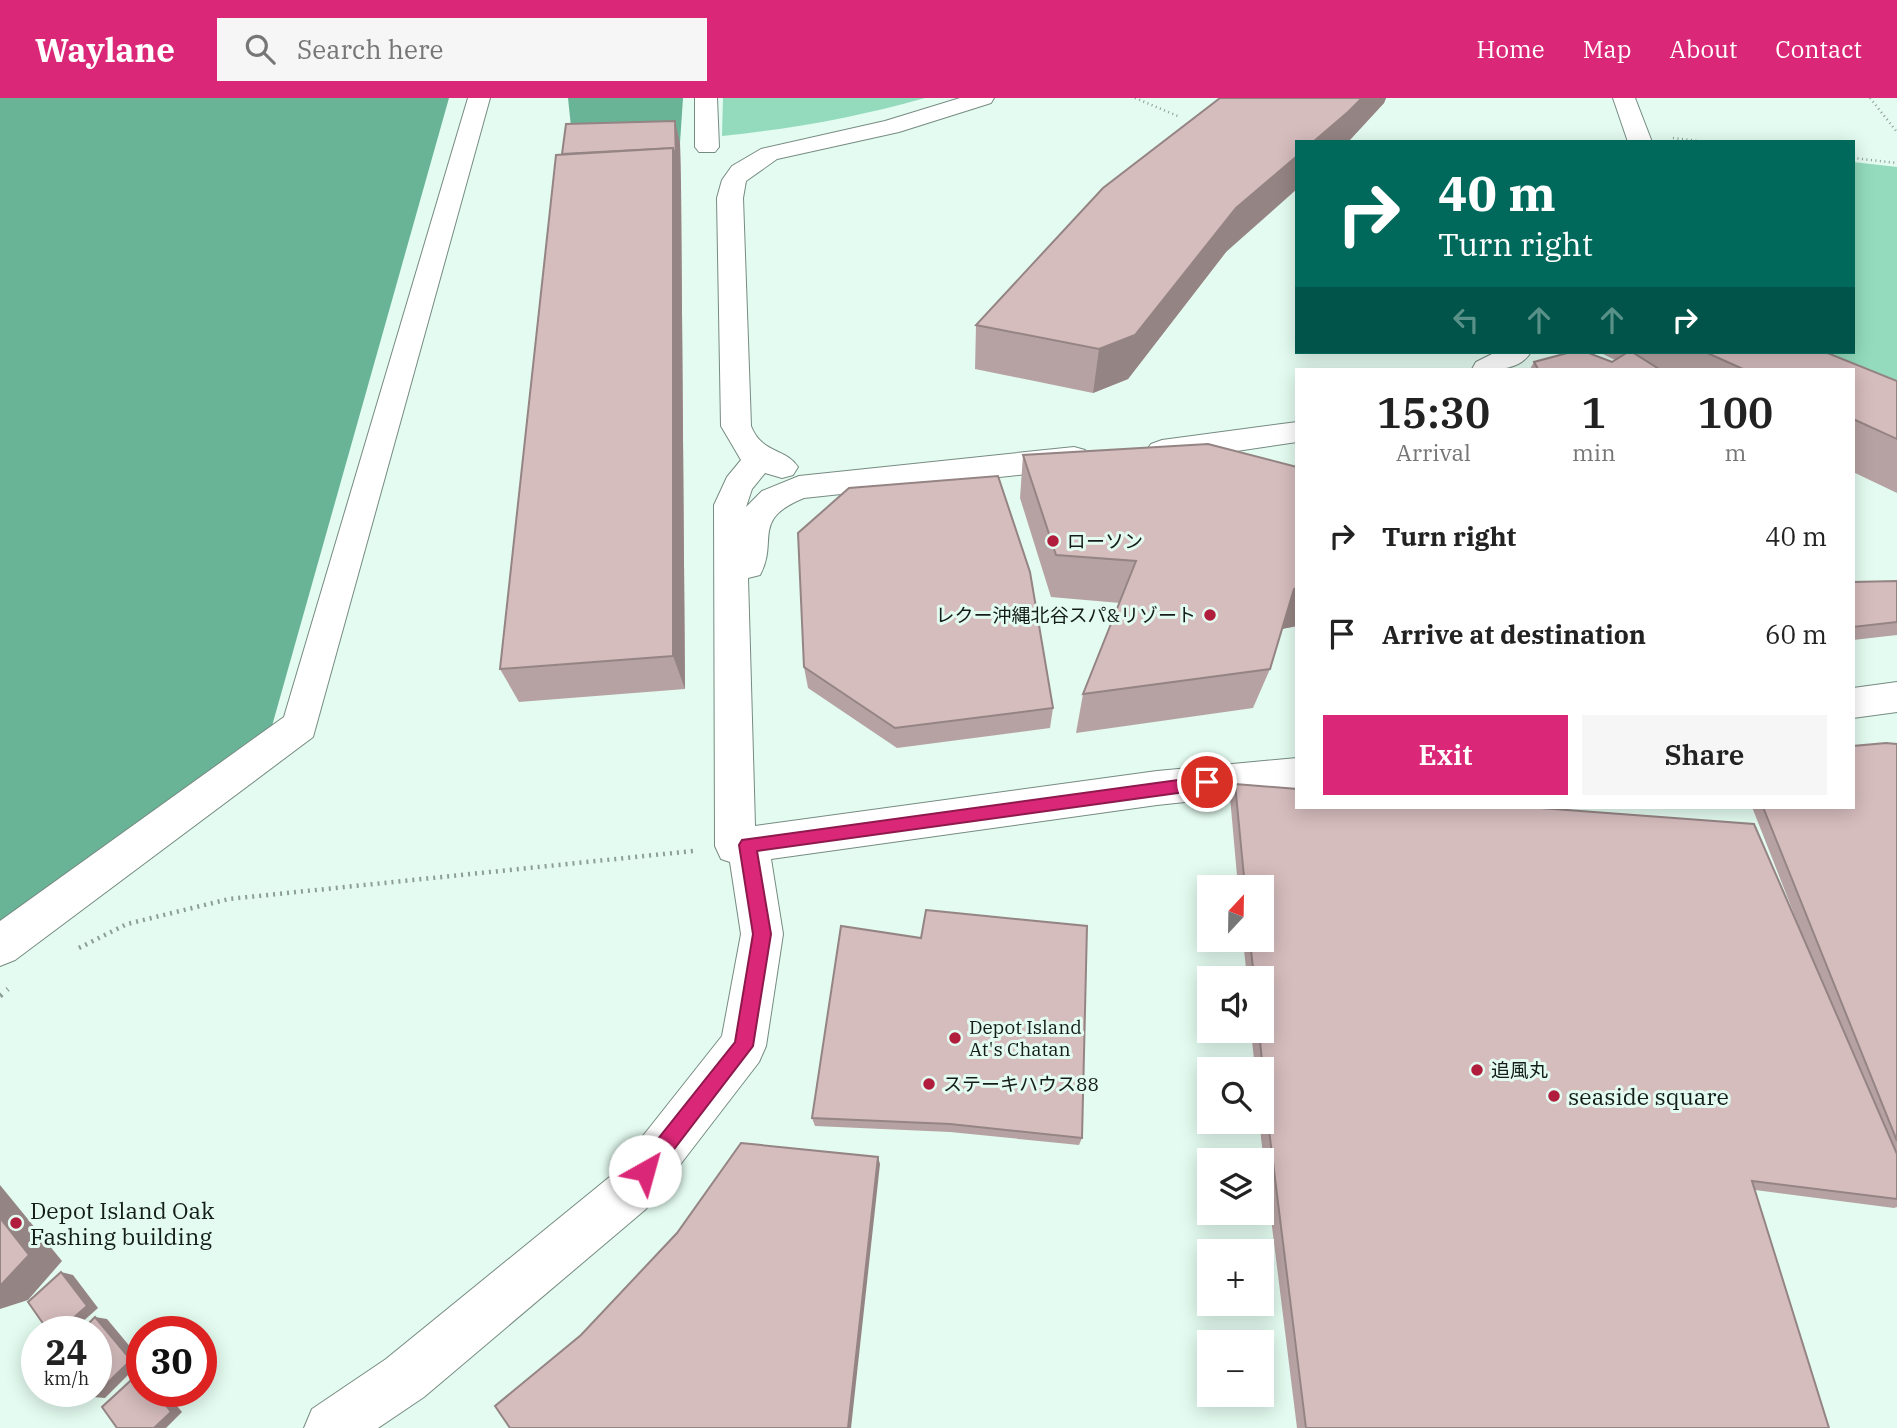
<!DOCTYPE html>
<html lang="en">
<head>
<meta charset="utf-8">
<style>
	:root { --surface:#fff; --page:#f6f6f6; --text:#222; --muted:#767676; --accent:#db2777 }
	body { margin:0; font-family:"IBM Plex Serif","Noto Sans JP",serif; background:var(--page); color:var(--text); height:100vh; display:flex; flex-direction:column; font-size:26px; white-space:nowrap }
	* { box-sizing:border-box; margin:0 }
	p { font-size:23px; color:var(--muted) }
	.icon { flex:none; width:38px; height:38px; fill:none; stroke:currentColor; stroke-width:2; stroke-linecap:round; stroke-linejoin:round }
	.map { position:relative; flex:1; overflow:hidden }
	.details { position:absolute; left:1295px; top:270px; width:560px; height:441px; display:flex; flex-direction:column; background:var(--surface); border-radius:0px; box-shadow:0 4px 18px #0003 }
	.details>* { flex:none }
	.top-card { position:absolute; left:1295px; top:42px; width:560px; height:214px; border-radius:0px; box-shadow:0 4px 18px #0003; background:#00695c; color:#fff; overflow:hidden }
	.needle { width:46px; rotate:22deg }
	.buttons { position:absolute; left:1197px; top:777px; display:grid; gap:14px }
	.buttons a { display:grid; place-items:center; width:77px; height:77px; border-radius:0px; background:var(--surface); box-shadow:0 4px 18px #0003; font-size:35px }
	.speed { position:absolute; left:21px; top:1218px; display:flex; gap:14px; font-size:35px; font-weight:700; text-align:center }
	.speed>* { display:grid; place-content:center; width:91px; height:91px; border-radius:50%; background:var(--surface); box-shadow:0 4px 18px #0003; line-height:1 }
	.speed small { font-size:18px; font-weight:400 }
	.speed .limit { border:10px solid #d22; background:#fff; color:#111 }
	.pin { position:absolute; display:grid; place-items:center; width:60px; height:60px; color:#fff; margin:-30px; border:4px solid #fff; border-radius:50%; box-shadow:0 2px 7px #0007 }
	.me { position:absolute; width:77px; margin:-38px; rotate:38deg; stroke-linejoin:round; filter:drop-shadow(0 0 5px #0008) }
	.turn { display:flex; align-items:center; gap:24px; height:147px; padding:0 28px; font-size:32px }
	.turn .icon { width:91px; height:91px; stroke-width:2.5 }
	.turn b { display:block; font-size:49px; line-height:60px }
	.lanes { display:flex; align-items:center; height:66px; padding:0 28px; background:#0003; justify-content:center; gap:35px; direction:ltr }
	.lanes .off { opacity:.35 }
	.eta { display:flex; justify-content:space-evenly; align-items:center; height:119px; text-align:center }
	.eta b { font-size:42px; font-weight:600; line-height:49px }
	.primary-button { display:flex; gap:14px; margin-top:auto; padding:14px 28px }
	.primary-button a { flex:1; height:80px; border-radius:0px; background:var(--accent); color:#fff; font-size:28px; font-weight:600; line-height:80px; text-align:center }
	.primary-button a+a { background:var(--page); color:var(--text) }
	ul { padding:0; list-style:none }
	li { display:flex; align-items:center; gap:21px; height:98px; padding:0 28px }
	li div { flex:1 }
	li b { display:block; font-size:26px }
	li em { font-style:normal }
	header { display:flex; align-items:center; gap:42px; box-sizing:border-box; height:98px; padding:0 35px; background:var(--accent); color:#fff }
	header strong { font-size:33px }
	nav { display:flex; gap:38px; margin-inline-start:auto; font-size:24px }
	.search { width:490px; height:63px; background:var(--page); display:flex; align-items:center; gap:18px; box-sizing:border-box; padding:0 24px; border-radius:0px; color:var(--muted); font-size:26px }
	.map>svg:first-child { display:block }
</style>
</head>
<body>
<header>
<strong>Waylane</strong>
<div class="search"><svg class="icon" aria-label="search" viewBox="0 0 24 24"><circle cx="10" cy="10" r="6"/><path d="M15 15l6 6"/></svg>Search here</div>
<nav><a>Home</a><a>Map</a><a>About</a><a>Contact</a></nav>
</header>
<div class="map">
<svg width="1897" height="1330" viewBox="0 0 1897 1330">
	<rect width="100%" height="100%" fill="#e3fbf0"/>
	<g fill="#93dbbc">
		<path d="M723 0H925C858 19 791 31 722 38Z"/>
		<polygon points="1853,64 1897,69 1897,305 1853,271 1772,254 1853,254"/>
	</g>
	<g fill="#69b496">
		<polygon points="0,0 449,0 272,628 0,826"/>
		<polygon points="568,0 683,0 680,45 573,48"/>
	</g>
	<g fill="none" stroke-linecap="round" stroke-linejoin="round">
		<defs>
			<g id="pedestrian">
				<polygon points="468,0 490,0 313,639 15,862 0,868 0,823 284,619"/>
				<polygon points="695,0 717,0 719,49 715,54 699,54 695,49"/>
			</g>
			<g id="minor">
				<path d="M960 0H994L991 5 899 34 777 61 746 83 743 100 751 328C762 356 786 350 798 369L793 377 782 380 765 375 752 391 746 409 762 393 799 378 1074 349 1085 352 1090 360 1085 368 1074 371 804 400C750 422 779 442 760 477L748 480 755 728 1157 673 1297 660V692L1157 707 771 761 783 836 766 948 759 964 646 1111 424 1299 378 1330H304L312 1311 386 1261 612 1077 722 938 741 836 730 764 721 761 715 748 714 407 727 379 741 362 721 328 717 100 722 82 732 68 761 51 885 23Z"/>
				<polygon points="1613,0 1635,0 1652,44 1628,44"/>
				<path d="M1496 254H1531C1518 275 1493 271 1472 271L1476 264Z"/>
				<polygon points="1297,324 1297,344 1162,364 1151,360 1146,353 1151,346 1162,342"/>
				<polygon points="1897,584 1897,614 1853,620 1853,590"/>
			</g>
		</defs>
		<use href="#pedestrian" stroke="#768b82" stroke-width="2"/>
		<use href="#minor" stroke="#768b82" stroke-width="2"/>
		<g stroke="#8c9e96" stroke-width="2.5" stroke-dasharray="1 3.5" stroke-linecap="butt">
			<polyline points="1135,0 1180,19"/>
			<polyline points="1870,0 1897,34"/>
			<polyline points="1673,40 1707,44"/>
			<polyline points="1853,60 1897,65"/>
		</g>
		<polyline stroke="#8c9e96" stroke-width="4.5" stroke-dasharray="2 5" stroke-linecap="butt" points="79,850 127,826 229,801 693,753"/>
		<polyline stroke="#8c9e96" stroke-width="5" stroke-dasharray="2.5 7" stroke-linecap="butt" points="0,898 8,891"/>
		<use href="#pedestrian" fill="#fff" fill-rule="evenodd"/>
		<use href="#minor" fill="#fff" fill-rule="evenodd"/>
	</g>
	<g fill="#b7a2a3">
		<polygon points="1220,0 1386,0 1384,5 1348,44 1297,44 1226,154 1128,281 1093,295 975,271 976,227"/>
		<polygon points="675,23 680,45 681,88 685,591 519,604 500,571 562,56"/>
		<polygon points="1599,254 1825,254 1897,283 1897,395 1853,374 1853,271 1530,271 1534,264 1612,264 1615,262"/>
		<polygon points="1023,357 1297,369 1297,528 1281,531 1270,571 1253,610 1076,635 1083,596 1120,505 1051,499 1020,400"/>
		<polygon points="1897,483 1897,537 1853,542 1853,484"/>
		<polygon points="804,569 1053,610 1050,630 897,650 808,590"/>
		<polygon points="1897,646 1897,1109 1894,1110 1755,1092 1829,1330 1297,1330 1261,1040 1260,1024 1262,1024 1262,971 1255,971 1251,933 1262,933 1262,880 1247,880 1243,842 1262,842 1262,789 1238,789 1230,699 1235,686 1805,844 1752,709 1853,709"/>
		<polygon points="841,828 1082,1040 1079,1047 950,1034 815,1028 812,1020"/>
	</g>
	<g fill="#958484">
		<polygon points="1362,0 1386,0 1384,5 1348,44 1313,44"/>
		<polygon points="675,23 680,45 681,88 685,591 673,558 673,50"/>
		<polygon points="1297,58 1297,91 1226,154 1128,281 1093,295 1099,251 1236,110"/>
		<polygon points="1297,490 1297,528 1277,532 1294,491"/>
		<polygon points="878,1059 880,1066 851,1330 848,1330"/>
		<polygon points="0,1087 62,1163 28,1202 0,1211"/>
		<polygon points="61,1174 73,1177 98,1210 71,1234 57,1234"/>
		<polygon points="95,1219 107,1221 142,1263 105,1300 93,1299"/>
		<polygon points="155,1293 165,1293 182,1314 166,1330 154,1330"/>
	</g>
	<g fill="#d5bcbd" stroke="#958484" stroke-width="2">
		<polygon points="1220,0 1362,0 1348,14 1313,44 1297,44 1297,58 1236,110 1135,237 1099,251 976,227 1103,90"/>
		<polygon points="675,23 676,65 673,50 562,56 566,26"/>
		<polygon points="673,50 673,558 500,571 556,57"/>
		<polygon points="1571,254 1586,254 1612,264 1628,254 1632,254 1659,271 1538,271 1534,264"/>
		<polygon points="1705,254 1825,254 1897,283 1897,341 1853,321 1853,271 1743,271"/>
		<polygon points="1208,346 1297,369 1297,490 1294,491 1270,571 1083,596 1136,463 1056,457 1023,357"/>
		<polygon points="998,378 1030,474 1053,610 895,630 804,569 798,435 849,390"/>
		<polygon points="1897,483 1897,524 1853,529 1853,484"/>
		<polygon points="1886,645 1897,646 1897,1043 1763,709 1853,709 1853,648"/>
		<polygon points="1235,686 1297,691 1297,709 1527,709 1754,726 1897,1056 1897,1101 1752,1083 1829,1330 1306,1330 1269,1032 1259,933 1262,933 1262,880 1254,880 1250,842 1262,842 1262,789 1245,789"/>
		<polygon points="926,812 1087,828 1082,1040 950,1026 812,1020 841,828 921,840"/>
		<polygon points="741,1045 878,1059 848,1330 510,1330 495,1308 581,1237 677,1135"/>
		<polygon points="0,1120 29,1157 0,1188"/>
		<polygon points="61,1174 87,1208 57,1234 49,1234 28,1204"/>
		<polygon points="95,1219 131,1262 93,1299 89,1293 96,1293 96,1234 80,1234"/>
		<polygon points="140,1274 142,1276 142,1293 155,1293 171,1314 154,1330 117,1330 102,1309"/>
	</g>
	<polygon fill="#db2777" stroke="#8e194d" stroke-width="2" points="1207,678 1215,684 1207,691 757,753 771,836 753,948 652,1080 645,1083 638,1080 635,1073 638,1066 735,944 753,836 739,747 742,742"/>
	<g fill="#b11d3c" stroke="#e3fbf0" stroke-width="2.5">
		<circle cx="1053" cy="443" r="7"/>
		<circle cx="1210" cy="517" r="7"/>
		<circle cx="955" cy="940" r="7"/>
		<circle cx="1477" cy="972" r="7"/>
		<circle cx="929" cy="986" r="7"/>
		<circle cx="1554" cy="998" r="7"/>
		<circle cx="16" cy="1125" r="7"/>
	</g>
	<g text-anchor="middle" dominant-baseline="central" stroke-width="6" stroke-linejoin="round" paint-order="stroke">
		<g font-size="19" fill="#131c18" stroke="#e3fbf0" text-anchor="start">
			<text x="1067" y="443">ローソン</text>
			<text x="1196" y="517" text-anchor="end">レクー沖縄北谷スパ&amp;リゾート</text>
			<text x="969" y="929">Depot Island<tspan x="969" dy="22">At's Chatan</tspan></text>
			<text x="1491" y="972">追風丸</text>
			<text x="943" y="986">ステーキハウス88</text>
		</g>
		<g font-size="23" fill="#131c18" stroke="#e3fbf0" text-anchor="start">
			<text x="1568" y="998">seaside square</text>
			<text x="30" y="1112">Depot Island Oak<tspan x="30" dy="26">Fashing building</tspan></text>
		</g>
	</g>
</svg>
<div class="buttons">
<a><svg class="needle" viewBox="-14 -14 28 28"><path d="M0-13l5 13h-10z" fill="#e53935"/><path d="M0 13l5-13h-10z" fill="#767676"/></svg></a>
<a><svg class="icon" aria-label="sound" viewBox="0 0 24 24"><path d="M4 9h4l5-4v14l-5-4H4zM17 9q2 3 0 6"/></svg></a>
<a><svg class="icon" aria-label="search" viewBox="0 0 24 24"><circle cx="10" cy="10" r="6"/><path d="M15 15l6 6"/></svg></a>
<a><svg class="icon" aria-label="layers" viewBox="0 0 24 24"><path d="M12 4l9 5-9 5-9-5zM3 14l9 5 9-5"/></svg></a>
<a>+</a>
<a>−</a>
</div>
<div class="speed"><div>24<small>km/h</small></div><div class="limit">30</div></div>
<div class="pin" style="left:1207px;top:684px;background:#d93025"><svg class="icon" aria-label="arrive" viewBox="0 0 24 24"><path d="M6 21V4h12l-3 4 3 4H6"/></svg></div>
<svg class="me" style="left:645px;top:1073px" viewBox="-20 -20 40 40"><circle r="19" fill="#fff"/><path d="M0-13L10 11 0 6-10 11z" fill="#db2777"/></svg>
<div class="top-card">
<div class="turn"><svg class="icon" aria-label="right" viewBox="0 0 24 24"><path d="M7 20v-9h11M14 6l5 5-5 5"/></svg><div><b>40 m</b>Turn right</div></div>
<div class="lanes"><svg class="icon off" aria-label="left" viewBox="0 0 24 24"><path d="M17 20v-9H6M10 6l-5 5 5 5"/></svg><svg class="icon off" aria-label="ahead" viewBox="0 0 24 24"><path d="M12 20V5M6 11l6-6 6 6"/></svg><svg class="icon off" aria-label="ahead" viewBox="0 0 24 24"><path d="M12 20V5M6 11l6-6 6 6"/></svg><svg class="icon" aria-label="right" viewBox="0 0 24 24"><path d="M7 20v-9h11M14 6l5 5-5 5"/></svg></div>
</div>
<section class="details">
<div class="eta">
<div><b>15:30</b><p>Arrival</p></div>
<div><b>1</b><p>min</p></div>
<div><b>100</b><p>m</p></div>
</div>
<ul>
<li><svg class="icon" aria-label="right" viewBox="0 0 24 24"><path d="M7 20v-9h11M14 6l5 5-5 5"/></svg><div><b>Turn right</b></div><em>40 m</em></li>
<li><svg class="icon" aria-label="arrive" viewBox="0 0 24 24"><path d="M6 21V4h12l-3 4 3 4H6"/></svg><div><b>Arrive at destination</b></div><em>60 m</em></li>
</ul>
<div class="primary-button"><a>Exit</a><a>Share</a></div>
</section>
</div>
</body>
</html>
